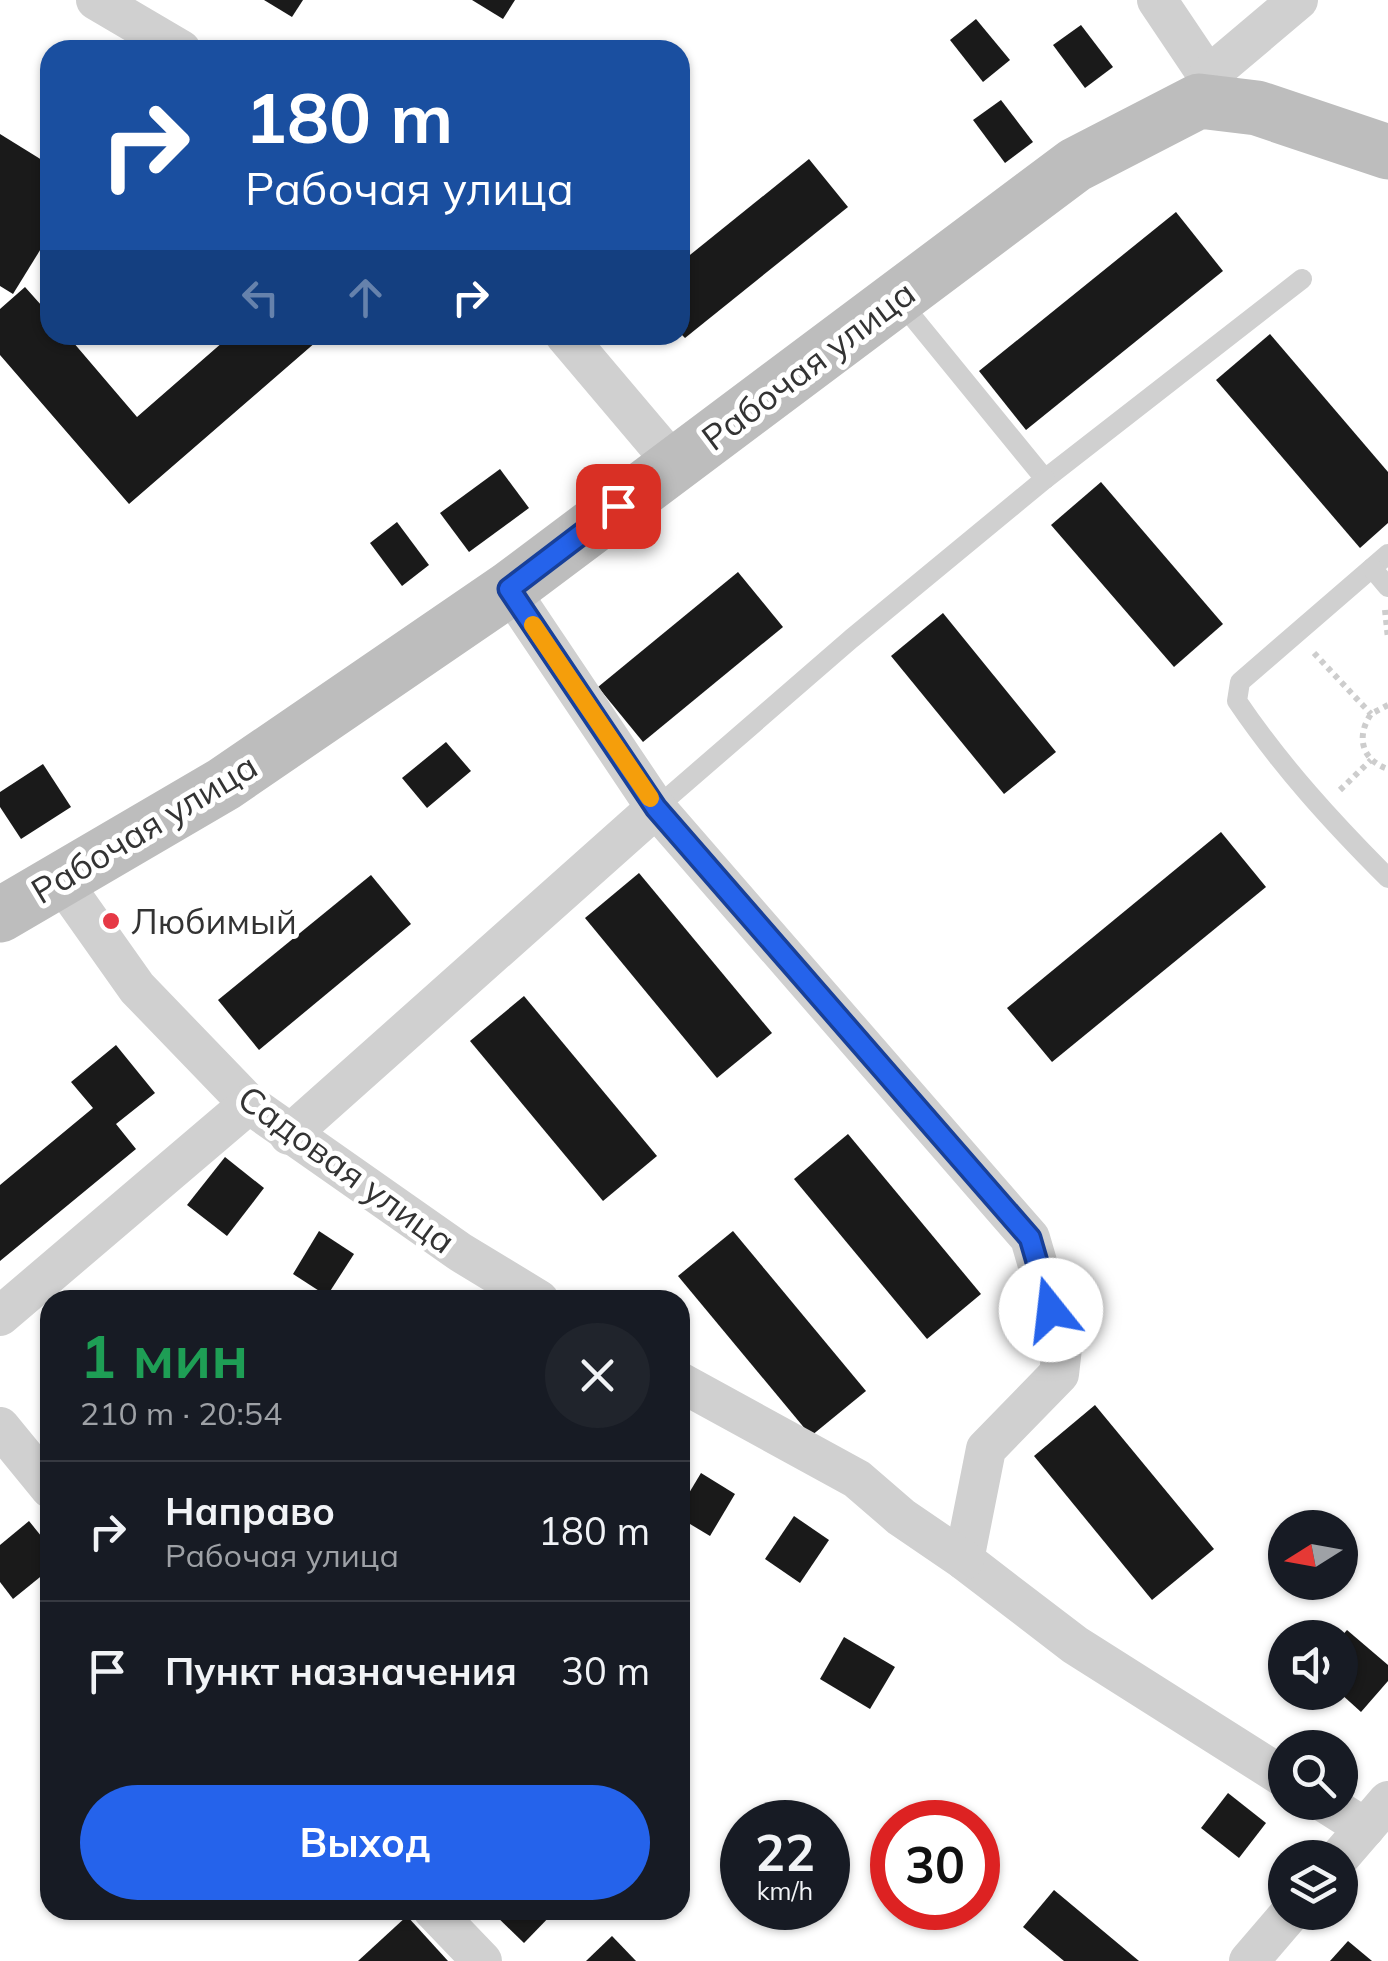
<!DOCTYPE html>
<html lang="ru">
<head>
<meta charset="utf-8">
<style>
	:root { --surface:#171b24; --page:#20242c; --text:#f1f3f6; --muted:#9ea1a6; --line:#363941; --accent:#2563eb }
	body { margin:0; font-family:Mulish,sans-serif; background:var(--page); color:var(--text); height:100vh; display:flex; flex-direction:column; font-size:38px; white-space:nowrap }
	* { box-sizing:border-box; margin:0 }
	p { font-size:32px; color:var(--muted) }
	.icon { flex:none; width:55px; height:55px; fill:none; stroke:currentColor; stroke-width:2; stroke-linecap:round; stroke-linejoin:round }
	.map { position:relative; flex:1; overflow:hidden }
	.side { position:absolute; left:40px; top:1290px; width:650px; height:630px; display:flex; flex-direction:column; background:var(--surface); border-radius:30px; box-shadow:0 2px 8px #0004 }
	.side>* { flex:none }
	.hud { position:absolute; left:40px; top:40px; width:650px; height:305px; border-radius:30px; box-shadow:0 2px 8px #0004; background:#1a4fa0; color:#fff; overflow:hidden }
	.needle { width:65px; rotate:259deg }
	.fabs { position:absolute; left:1268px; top:1510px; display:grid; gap:20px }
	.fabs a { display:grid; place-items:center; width:90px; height:90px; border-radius:50%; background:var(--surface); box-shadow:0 2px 8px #0004; font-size:50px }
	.speed { position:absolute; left:720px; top:1800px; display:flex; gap:20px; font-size:50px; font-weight:700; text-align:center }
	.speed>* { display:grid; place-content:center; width:130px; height:130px; border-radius:50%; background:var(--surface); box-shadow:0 2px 8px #0004; line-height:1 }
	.speed small { font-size:25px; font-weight:400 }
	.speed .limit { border:15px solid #d22; background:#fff; color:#111 }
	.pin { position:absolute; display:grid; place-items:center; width:85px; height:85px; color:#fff; margin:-42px; border-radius:20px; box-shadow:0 5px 15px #0006 }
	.me { position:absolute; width:110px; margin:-55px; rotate:344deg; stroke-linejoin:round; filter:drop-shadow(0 0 8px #0008) }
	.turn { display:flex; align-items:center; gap:35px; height:210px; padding:0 40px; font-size:45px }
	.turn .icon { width:130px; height:130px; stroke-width:2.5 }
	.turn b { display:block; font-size:70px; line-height:85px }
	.lanes { display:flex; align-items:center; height:95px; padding:0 40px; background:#0003; justify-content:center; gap:50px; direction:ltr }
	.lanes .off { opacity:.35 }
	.round { display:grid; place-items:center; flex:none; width:105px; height:105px; border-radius:52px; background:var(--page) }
	.summary { display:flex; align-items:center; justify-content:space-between; height:170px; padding:0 40px }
	h1 { font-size:60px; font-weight:700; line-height:75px; color:#1e9e55 }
	.primary-button { display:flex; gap:20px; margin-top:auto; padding:20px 40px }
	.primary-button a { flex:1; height:115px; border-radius:60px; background:var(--accent); color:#fff; font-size:40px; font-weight:700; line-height:115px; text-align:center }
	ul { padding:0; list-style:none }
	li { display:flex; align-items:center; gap:30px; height:140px; padding:0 40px; border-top:2px solid var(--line) }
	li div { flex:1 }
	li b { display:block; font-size:38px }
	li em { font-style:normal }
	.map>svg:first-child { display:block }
</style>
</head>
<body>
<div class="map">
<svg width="1388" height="1961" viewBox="0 0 1388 1961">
	<rect width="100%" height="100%" fill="#fff"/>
	<g fill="#1a1a1a">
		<polygon points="264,0 303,0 292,17"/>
		<polygon points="472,0 515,0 503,19"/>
		<polygon points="976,19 1010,60 983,82 950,40"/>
		<polygon points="1081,25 1113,67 1085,88 1053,45"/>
		<polygon points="1001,100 1033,142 1005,163 973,120"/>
		<polygon points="0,134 50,165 50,234 13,294 0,286"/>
		<polygon points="809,159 848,207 685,338 680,333 680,263"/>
		<polygon points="1176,212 1223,271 1026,430 979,371"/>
		<polygon points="25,287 50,315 50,335 67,335 137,417 231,335 324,335 129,504 0,355 0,309"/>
		<polygon points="1270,334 1388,472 1388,523 1360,548 1216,380"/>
		<polygon points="500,469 529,508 469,552 440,513"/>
		<polygon points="1101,482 1223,624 1174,667 1051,525"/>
		<polygon points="397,522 429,565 402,586 370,543"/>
		<polygon points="738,572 783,627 643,742 598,687"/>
		<polygon points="943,613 1056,752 1004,794 891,656"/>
		<polygon points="446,742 471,771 427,808 402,778"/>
		<polygon points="43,764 71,807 21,839 0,807 0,792"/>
		<polygon points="1221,832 1266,887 1052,1062 1007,1008"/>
		<polygon points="639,873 772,1033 717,1078 585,918"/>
		<polygon points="371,875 411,924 259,1050 218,1000"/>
		<polygon points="524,996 657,1156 603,1201 470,1041"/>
		<polygon points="116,1045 155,1093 116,1124 136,1149 0,1261 0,1185 93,1108 71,1082"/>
		<polygon points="848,1134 981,1294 927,1339 794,1179"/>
		<polygon points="225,1157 264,1188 227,1236 187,1205"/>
		<polygon points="319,1231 354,1254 327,1296 293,1274"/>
		<polygon points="733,1231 866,1391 811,1436 678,1276"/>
		<polygon points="1095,1405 1214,1549 1152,1600 1034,1456"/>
		<polygon points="701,1473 735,1494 710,1536 680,1518 680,1508"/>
		<polygon points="794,1516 829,1540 800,1583 765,1559"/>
		<polygon points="29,1521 50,1547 50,1569 13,1599 0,1582 0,1545"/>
		<polygon points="1347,1630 1388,1665 1388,1681 1361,1712 1340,1693 1340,1638"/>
		<polygon points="844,1637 895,1667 870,1709 820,1679"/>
		<polygon points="1228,1793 1266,1823 1239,1858 1201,1828"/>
		<polygon points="1054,1890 1139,1961 1064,1961 1023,1927"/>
		<polygon points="490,1910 556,1910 524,1943"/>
		<polygon points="407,1916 448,1961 358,1961"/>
		<polygon points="612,1936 636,1961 586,1961"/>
		<polygon points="1348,1941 1372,1961 1330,1961"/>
	</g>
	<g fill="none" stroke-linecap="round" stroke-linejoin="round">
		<g stroke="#cdcdcd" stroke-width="6" stroke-dasharray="5 5" stroke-linecap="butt">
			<polyline points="1385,610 1388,639"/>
			<polyline points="1314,653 1371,714"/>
			<path d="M1388 705 1371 714C1356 736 1361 760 1388 769"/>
			<polyline points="1340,790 1371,760"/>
		</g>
		<g stroke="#d0d0d0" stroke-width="20">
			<polyline points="898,299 1045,479 1302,279"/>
			<path d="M1388 554 1240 682 1237 701C1281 766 1332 822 1388 878"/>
			<polyline points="1372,568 1388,587"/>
			<polyline points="656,808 851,639 1045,479"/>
		</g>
		<g stroke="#d0d0d0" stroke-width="40">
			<polyline points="96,0 181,50"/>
			<polyline points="1157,0 1208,76"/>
			<polyline points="1199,101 1208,76 1298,0"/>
			<polyline points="565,335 675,465"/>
			<polyline points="509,589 656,808 1030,1238 1062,1348 1059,1374 986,1449 964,1560 1075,1645 1285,1778"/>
			<polyline points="60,879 137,988 249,1104 460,1252 539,1300"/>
			<polyline points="289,1135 656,808"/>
			<polyline points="0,1316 249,1104"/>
			<polyline points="680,1382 857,1479 901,1517 964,1560"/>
			<polyline points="0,1427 50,1488"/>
			<polyline points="1324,1802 1365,1828"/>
			<polyline points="1339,1858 1388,1801"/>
			<polyline points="433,1910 482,1961"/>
			<polyline points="1249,1961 1291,1912"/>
		</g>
		<polyline stroke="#bdbdbd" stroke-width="55" points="0,915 224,784 509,589 1075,165 1199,101 1257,108 1388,152"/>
	</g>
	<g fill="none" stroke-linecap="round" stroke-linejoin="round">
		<defs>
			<polyline id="route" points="618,506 509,589 656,808 1030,1238 1051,1310"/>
		</defs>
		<use href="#route" stroke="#184099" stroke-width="25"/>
		<use href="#route" stroke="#2563eb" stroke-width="18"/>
		<polyline stroke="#f59e0b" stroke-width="18" points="533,625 650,798"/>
	</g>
	<circle fill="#e63946" stroke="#fff" stroke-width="4" cx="111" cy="921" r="10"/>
	<g text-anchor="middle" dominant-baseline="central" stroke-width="10" stroke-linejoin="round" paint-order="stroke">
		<g font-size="35" fill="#333" stroke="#fff">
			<text transform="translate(808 365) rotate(-37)">Рабочая улица</text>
			<text transform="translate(144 828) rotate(-31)">Рабочая улица</text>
			<text transform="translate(347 1169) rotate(36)">Садовая улица</text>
		</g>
		<g font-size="35" fill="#333" stroke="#fff" text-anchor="start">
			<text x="131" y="921">Любимый</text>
		</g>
	</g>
</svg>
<div class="fabs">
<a><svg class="needle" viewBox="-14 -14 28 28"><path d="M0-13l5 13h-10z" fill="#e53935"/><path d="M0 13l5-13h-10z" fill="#9ea1a6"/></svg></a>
<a><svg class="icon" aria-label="sound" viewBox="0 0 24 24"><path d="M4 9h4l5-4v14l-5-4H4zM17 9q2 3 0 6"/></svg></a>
<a><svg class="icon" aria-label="search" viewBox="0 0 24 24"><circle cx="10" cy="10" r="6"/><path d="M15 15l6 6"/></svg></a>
<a><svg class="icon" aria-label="layers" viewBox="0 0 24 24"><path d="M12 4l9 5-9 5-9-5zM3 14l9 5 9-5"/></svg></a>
</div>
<div class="speed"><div>22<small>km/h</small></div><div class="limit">30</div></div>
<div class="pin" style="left:618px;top:506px;background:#d93025"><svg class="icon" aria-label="arrive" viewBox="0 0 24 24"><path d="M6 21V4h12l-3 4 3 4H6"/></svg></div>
<svg class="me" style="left:1051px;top:1310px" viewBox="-20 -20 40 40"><circle r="19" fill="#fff"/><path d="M0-13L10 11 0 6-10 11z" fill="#2563eb"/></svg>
<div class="hud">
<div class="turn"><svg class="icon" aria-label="right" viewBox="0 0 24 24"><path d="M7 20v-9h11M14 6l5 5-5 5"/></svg><div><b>180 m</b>Рабочая улица</div></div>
<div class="lanes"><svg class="icon off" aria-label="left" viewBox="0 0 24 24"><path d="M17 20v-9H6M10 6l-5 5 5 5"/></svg><svg class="icon off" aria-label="ahead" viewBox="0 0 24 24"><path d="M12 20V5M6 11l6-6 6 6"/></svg><svg class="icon" aria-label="right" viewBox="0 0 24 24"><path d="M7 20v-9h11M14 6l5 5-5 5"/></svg></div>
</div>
<section class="side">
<div class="summary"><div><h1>1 мин</h1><p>210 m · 20:54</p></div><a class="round"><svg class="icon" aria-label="close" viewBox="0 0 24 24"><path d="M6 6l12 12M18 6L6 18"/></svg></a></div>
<ul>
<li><svg class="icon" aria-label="right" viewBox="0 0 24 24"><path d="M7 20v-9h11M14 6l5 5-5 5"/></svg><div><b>Направо</b><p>Рабочая улица</p></div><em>180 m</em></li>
<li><svg class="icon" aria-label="arrive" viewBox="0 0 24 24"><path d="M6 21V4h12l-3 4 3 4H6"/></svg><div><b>Пункт назначения</b></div><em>30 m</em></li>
</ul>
<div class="primary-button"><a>Выход</a></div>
</section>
</div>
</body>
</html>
